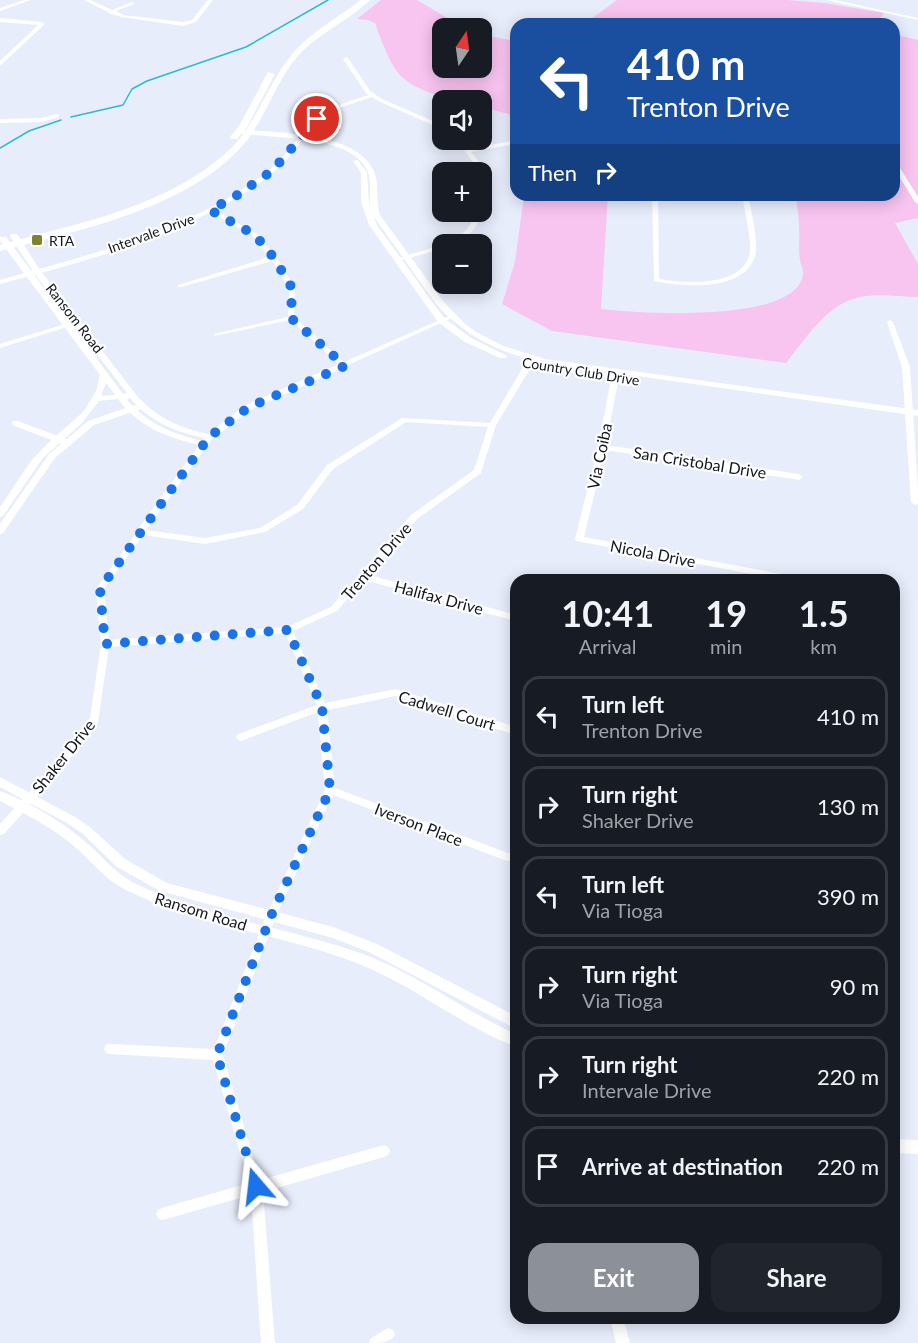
<!DOCTYPE html>
<html lang="en">
<head>
<meta charset="utf-8">
<style>
	:root { --surface:#171b24; --page:#20242c; --text:#f1f3f6; --muted:#9ea1a6; --line:#363941; --accent:#8c9099 }
	body { margin:0; font-family:Lato,sans-serif; background:var(--page); color:var(--text); height:100vh; display:flex; flex-direction:column; font-size:22px; white-space:nowrap }
	* { box-sizing:border-box; margin:0 }
	p { font-size:20px; color:var(--muted) }
	.icon { flex:none; width:33px; height:33px; fill:none; stroke:currentColor; stroke-width:2; stroke-linecap:round; stroke-linejoin:round }
	.map { position:relative; flex:1; overflow:hidden }
	.drawer { position:absolute; left:510px; top:574px; width:390px; height:750px; display:flex; flex-direction:column; background:var(--surface); border-radius:18px; box-shadow:0 3px 15px #0003 }
	.drawer>* { flex:none }
	.guide { position:absolute; left:510px; top:18px; width:390px; height:183px; border-radius:18px; box-shadow:0 3px 15px #0003; background:#1a4fa0; color:#fff; overflow:hidden }
	.needle { width:39px; rotate:13deg }
	.controls { position:absolute; left:432px; top:18px; display:grid; gap:12px }
	.controls a { display:grid; place-items:center; width:60px; height:60px; border-radius:12px; background:var(--surface); box-shadow:0 3px 15px #0003; font-size:30px }
	.pin { position:absolute; display:grid; place-items:center; width:51px; height:51px; color:#fff; margin:-26px; border:3px solid #fff; border-radius:50%; box-shadow:0 2px 6px #0007 }
	.me { position:absolute; width:66px; margin:-33px; rotate:343deg; stroke-linejoin:round; filter:drop-shadow(0 0 4px #0008) }
	.turn { display:flex; align-items:center; gap:21px; height:126px; padding:0 18px; font-size:27px }
	.turn .icon { width:78px; height:78px; stroke-width:2.5 }
	.turn b { display:block; font-size:42px; line-height:51px }
	.then { display:flex; align-items:center; height:57px; padding:0 18px; background:#0003; gap:12px; font-size:22px }
	.eta { display:flex; justify-content:space-evenly; align-items:center; height:102px; text-align:center }
	.eta b { font-size:36px; font-weight:700; line-height:42px }
	.button { display:flex; gap:12px; margin-top:auto; padding:12px 18px }
	.button a { flex:1; height:69px; border-radius:18px; background:var(--accent); color:#fff; font-size:24px; font-weight:700; line-height:69px; text-align:center }
	.button a+a { background:var(--page); color:var(--text) }
	ul { padding:0; list-style:none }
	li { display:flex; align-items:center; gap:18px; height:81px; margin:0 12px 9px; padding:0 6px; border:3px solid var(--line); border-radius:18px }
	li div { flex:1 }
	li b { display:block; font-size:22px }
	li em { font-style:normal }
	.map>svg:first-child { display:block }
</style>
</head>
<body>
<div class="map">
<svg width="918" height="1343" viewBox="0 0 918 1343">
	<rect width="100%" height="100%" fill="#e8edfc"/>
	<g fill="#f8c4f0">
		<path d="M381 0H417L464 28H442V68H482V35L516 41V116L482 107V100C454 100 424 96 402 77 391 68 380 37 375 23L368 20 357 19Z"/>
		<polygon points="617,0 787,0 825,3 884,13 876,24 584,24"/>
		<path d="M894 34 918 40V218L895 223 918 264V297C898 297 872 292 853 299 824 308 804 341 786 363L552 331 502 304 515 262 524 195H608L601 309C635 313 800 325 803 273 804 269 800 264 800 260 798 249 800 238 799 227 799 216 797 206 796 195H894Z"/>
	</g>
	<g fill="none" stroke-linecap="round" stroke-linejoin="round">
		<g stroke="#27bdcc" stroke-width="1.5">
			<polyline points="71,117 123,105 132,89 147,81 246,47 328,0"/>
			<polyline points="0,148 29,131 61,120"/>
		</g>
		<g fill="#fff" fill-rule="evenodd">
			<polygon points="24,0 31,0 0,11 0,8"/>
			<polygon points="84,0 90,0 112,10 132,2 134,3 134,4 116,11 123,15 183,22 192,20 208,0 213,0 196,22 183,26 122,17 108,13 108,12"/>
			<polygon points="826,0 835,0 918,18 918,20"/>
			<polygon points="0,18 42,22 45,24 0,66 0,61 38,25 0,22"/>
			<path d="M346 57 348 58 370 91 382 99 442 125V129L378 101 372 97C352 104 329 109 314 126 301 139 292 156 277 169 258 186 237 198 215 210L257 234 276 257 295 288 294 317 344 362 449 316 451 315 454 317 348 365V368H343L252 409 212 439 146 530 205 538 260 528 297 505 327 465 402 418 490 423 528 359 532 357H535L536 359 496 425 481 473 417 519 369 575 516 615V621L364 580 337 611 293 631 325 703 396 689 516 727V735L396 696 327 710 335 788 511 854 512 857 511 860 507 861 333 795 276 916 223 1055 260 1180 384 1145 388 1147 390 1151 388 1155 384 1157 263 1192 275 1343H261L251 1195 162 1220 158 1218 156 1214 158 1210 162 1208 249 1183 213 1060 110 1054 106 1053 104 1049 106 1045 110 1044 214 1049 266 916 325 790 318 712 241 741 238 740 236 737 238 734 317 705 285 633 109 647 98 722 61 770 4 834 0 835V824L55 764 90 718 101 644 96 589 136 533V530L138 529 199 445C170 438 143 429 123 405L124 403H130C150 425 174 434 202 441L204 438C177 432 152 423 133 401L137 399H140C159 419 181 428 208 434L246 405 339 364 290 320 214 336V334L288 317 289 288 272 261 182 287H178V285L270 257 253 236 210 212C145 246 71 265 0 284V280C83 256 170 236 243 189 260 178 276 166 289 150 297 140 304 128 315 119 330 106 350 101 369 95L366 93 343 59ZM406 422 488 427 474 470 411 515 331 607 287 627 109 640 104 589 143 535 205 544 265 532 303 509 333 469Z"/>
			<polygon points="57,114 59,115 59,117 42,122 0,123 0,119 42,118"/>
			<polygon points="456,140 462,140 469,149 516,140 516,144 471,152 479,162 481,172 475,172 473,162"/>
			<polygon points="894,161 897,163 918,197 918,204 915,202 894,168"/>
			<path d="M652 195H658L659 279C684 283 739 288 749 256 753 242 744 210 742 195H748C751 210 759 242 755 256 745 292 682 287 654 281Z"/>
			<path d="M475 212H481C479 228 464 244 447 244L448 243C461 236 472 228 475 212Z"/>
			<polygon points="442,245 442,249 398,261 395,259"/>
			<polygon points="78,320 81,322 80,323 0,348 0,344"/>
			<polygon points="890,320 893,322 910,367 918,488 918,504 915,505 911,502 902,367 887,322"/>
			<polygon points="613,369 619,369 620,371 606,445 799,474 803,477 799,480 605,450 584,537 797,577 800,578 801,580 784,580 576,541 575,539 598,447"/>
			<polygon points="12,421 18,421 71,441 72,443 68,445 65,445 12,425"/>
			<polygon points="610,1318 623,1318 630,1343 616,1343"/>
			<path d="M388 1328 393 1330 395 1335C390 1343 379 1343 369 1343L371 1338Z"/>
		</g>
		<g fill="#fff" fill-rule="evenodd">
			<path d="M239 130C275 132 354 132 373 169 380 182 375 200 380 215L442 300 464 323 476 332 503 346 545 359 918 410V416L545 363C502 354 466 337 436 304L374 217 377 225 444 318 471 338 507 356 506 358H500L465 342 438 322 369 225 361 202V173L353 161 358 160 367 173 369 202 370 207C369 195 372 181 367 170 350 134 270 139 237 133L236 132Z"/>
			<path d="M11 234H17L40 270 141 401 137 404 134 403 130 398 127 399 131 405 130 407 141 403 145 406 144 408 94 425 55 458 3 533 0 534V524L49 454 88 421 129 407H124L118 399 99 401 82 423 43 458 3 516 0 517V507L31 461 48 443 84 411 96 391 100 375 0 241V237H6L123 394 127 393 34 273 10 236ZM106 383 115 395 101 396Z"/>
			<polygon points="0,777 75,817 91,828 125,859 167,883 333,927 377,944 516,1016 516,1029 369,952 333,938 160,891 117,867 83,834 67,823 0,787"/>
			<path d="M0 791C27 801 61 821 82 839 100 853 113 872 134 883 206 918 288 927 363 954 417 974 464 1011 516 1034V1047C461 1026 415 986 359 964 283 934 199 927 126 890 105 880 91 860 74 846 52 827 25 814 0 801Z"/>
			<polygon points="894,1139 918,1140 918,1154 894,1153"/>
		</g>
		<g fill="#fff" fill-rule="evenodd">
			<path d="M361 0H370C348 21 319 33 298 56 275 82 266 119 243 145 188 208 78 231 0 251V245C77 223 165 208 227 152 256 126 266 87 290 57 308 33 338 18 361 0Z"/>
			<polygon points="268,72 275,74 247,127 237,139 231,139 230,137 239,126"/>
		</g>
	</g>
	<g fill="none" stroke-linecap="round" stroke-linejoin="round">
		<polyline stroke="#1a73e8" stroke-width="10" stroke-dasharray="0 18" points="256,1186 217,1055 271,916 330,790 322,707 288,630 105,644 100,589 209,437 249,407 345,366 291,318 292,288 274,258 255,235 210,210 233,198 272,171 317,119"/>
	</g>
	<rect fill="#80832d" stroke="#fff" stroke-width="2" x="31" y="234" width="12" height="12" rx="3"/>
	<g text-anchor="middle" dominant-baseline="central" stroke-width="4.5" stroke-linejoin="round" paint-order="stroke">
		<g font-size="14" fill="#13161e" stroke="#fff">
			<text transform="translate(151 233) rotate(-20)">Intervale Drive</text>
			<text transform="translate(75 318) rotate(52)">Ransom Road</text>
			<text transform="translate(581 371) rotate(9)">Country Club Drive</text>
		</g>
		<g font-size="14" fill="#13161e" stroke="#fff" text-anchor="start">
			<text x="49" y="240">RTA</text>
		</g>
		<g font-size="16" fill="#13161e" stroke="#fff">
			<text transform="translate(599 456) rotate(-78)">Via Coiba</text>
			<text transform="translate(700 462) rotate(9)">San Cristobal Drive</text>
			<text transform="translate(653 553) rotate(11)">Nicola Drive</text>
			<text transform="translate(376 561) rotate(-49)">Trenton Drive</text>
			<text transform="translate(439 597) rotate(15)">Halifax Drive</text>
			<text transform="translate(447 710) rotate(17)">Cadwell Court</text>
			<text transform="translate(63 756) rotate(-51)">Shaker Drive</text>
			<text transform="translate(419 824) rotate(21)">Iverson Place</text>
			<text transform="translate(201 911) rotate(17)">Ransom Road</text>
		</g>
	</g>
</svg>
<div class="controls">
<a><svg class="needle" viewBox="-14 -14 28 28"><path d="M0-13l5 13h-10z" fill="#e53935"/><path d="M0 13l5-13h-10z" fill="#9ea1a6"/></svg></a>
<a><svg class="icon" aria-label="sound" viewBox="0 0 24 24"><path d="M4 9h4l5-4v14l-5-4H4zM17 9q2 3 0 6"/></svg></a>
<a>+</a>
<a>−</a>
</div>
<div class="pin" style="left:317px;top:119px;background:#d93025"><svg class="icon" aria-label="arrive" viewBox="0 0 24 24"><path d="M6 21V4h12l-3 4 3 4H6"/></svg></div>
<svg class="me" style="left:256px;top:1186px" viewBox="-20 -20 40 40"><path d="M0-17L14 15 0 8-14 15z" fill="#1a73e8" stroke="#fff" stroke-width="4"/></svg>
<div class="guide">
<div class="turn"><svg class="icon" aria-label="left" viewBox="0 0 24 24"><path d="M17 20v-9H6M10 6l-5 5 5 5"/></svg><div><b>410 m</b>Trenton Drive</div></div>
<div class="then">Then<svg class="icon" aria-label="right" viewBox="0 0 24 24"><path d="M7 20v-9h11M14 6l5 5-5 5"/></svg></div>
</div>
<section class="drawer">
<div class="eta">
<div><b>10:41</b><p>Arrival</p></div>
<div><b>19</b><p>min</p></div>
<div><b>1.5</b><p>km</p></div>
</div>
<ul>
<li><svg class="icon" aria-label="left" viewBox="0 0 24 24"><path d="M17 20v-9H6M10 6l-5 5 5 5"/></svg><div><b>Turn left</b><p>Trenton Drive</p></div><em>410 m</em></li>
<li><svg class="icon" aria-label="right" viewBox="0 0 24 24"><path d="M7 20v-9h11M14 6l5 5-5 5"/></svg><div><b>Turn right</b><p>Shaker Drive</p></div><em>130 m</em></li>
<li><svg class="icon" aria-label="left" viewBox="0 0 24 24"><path d="M17 20v-9H6M10 6l-5 5 5 5"/></svg><div><b>Turn left</b><p>Via Tioga</p></div><em>390 m</em></li>
<li><svg class="icon" aria-label="right" viewBox="0 0 24 24"><path d="M7 20v-9h11M14 6l5 5-5 5"/></svg><div><b>Turn right</b><p>Via Tioga</p></div><em>90 m</em></li>
<li><svg class="icon" aria-label="right" viewBox="0 0 24 24"><path d="M7 20v-9h11M14 6l5 5-5 5"/></svg><div><b>Turn right</b><p>Intervale Drive</p></div><em>220 m</em></li>
<li><svg class="icon" aria-label="arrive" viewBox="0 0 24 24"><path d="M6 21V4h12l-3 4 3 4H6"/></svg><div><b>Arrive at destination</b></div><em>220 m</em></li>
</ul>
<div class="button"><a>Exit</a><a>Share</a></div>
</section>
</div>
</body>
</html>
